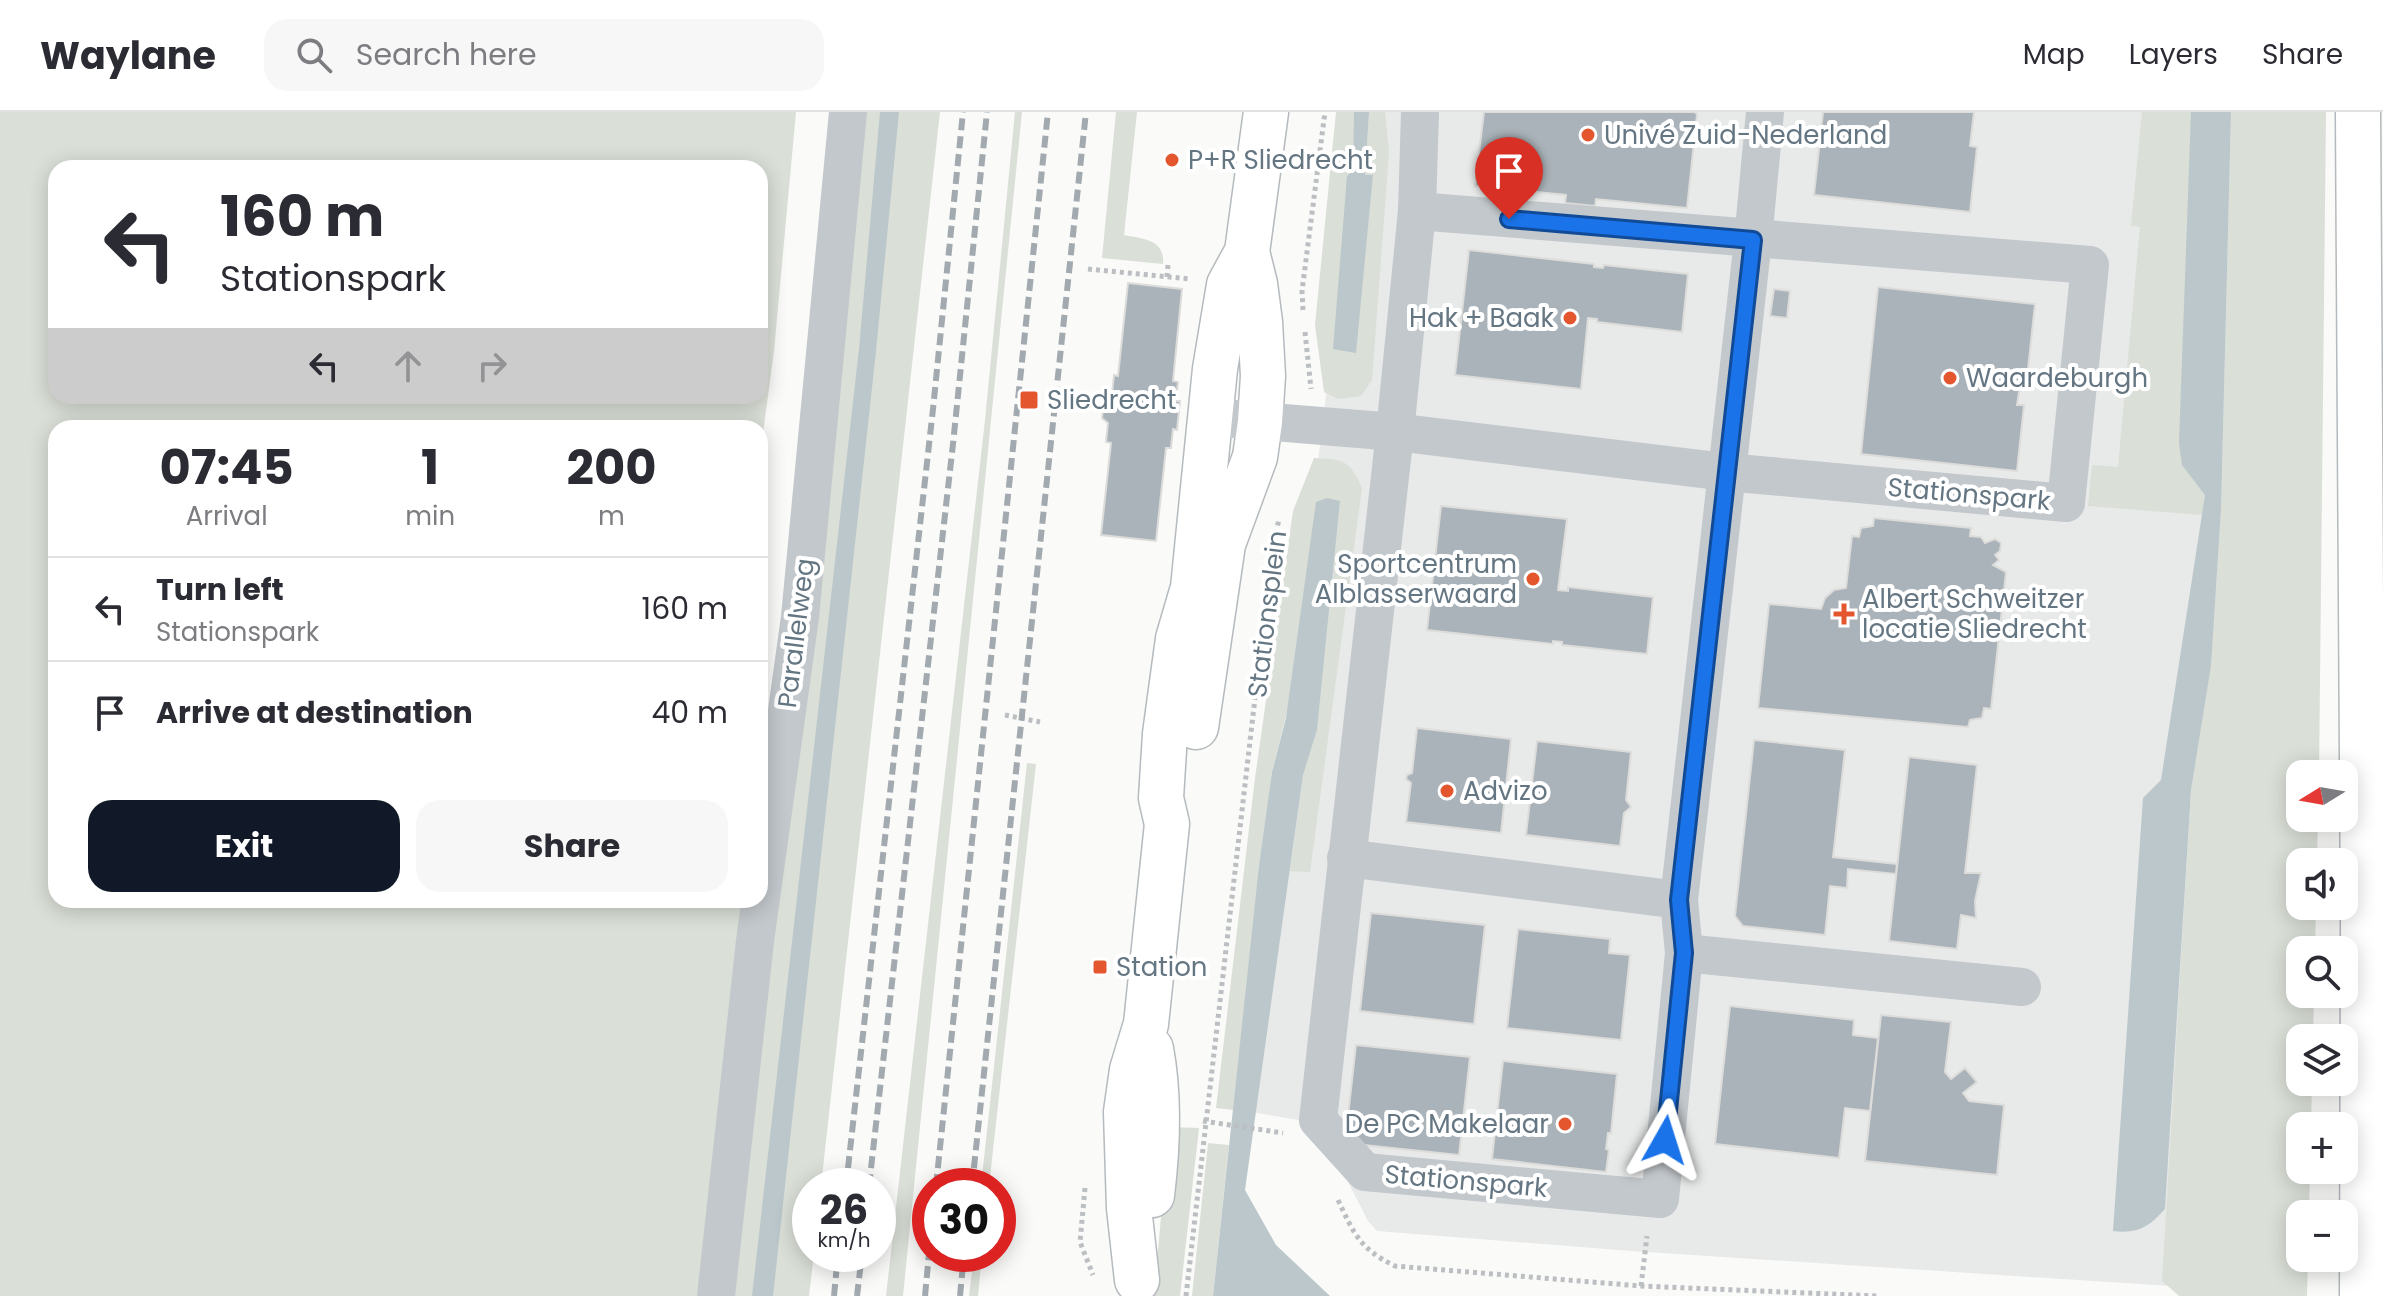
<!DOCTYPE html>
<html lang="en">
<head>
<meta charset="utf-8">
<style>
	:root { --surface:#fff; --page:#f7f7f7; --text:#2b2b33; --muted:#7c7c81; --line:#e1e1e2; --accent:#111827 }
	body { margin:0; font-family:Poppins,sans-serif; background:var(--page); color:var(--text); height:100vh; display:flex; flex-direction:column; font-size:30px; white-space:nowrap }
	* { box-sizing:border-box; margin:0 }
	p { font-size:26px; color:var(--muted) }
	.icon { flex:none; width:44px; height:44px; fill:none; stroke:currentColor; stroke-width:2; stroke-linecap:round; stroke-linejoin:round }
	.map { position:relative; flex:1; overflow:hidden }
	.panel { position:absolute; left:48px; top:308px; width:720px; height:488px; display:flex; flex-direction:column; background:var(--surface); border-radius:24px; box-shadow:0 4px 20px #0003 }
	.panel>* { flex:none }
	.top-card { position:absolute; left:48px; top:48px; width:720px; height:244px; border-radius:24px; box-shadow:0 4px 20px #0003; background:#fff; color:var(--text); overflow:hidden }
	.needle { width:52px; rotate:259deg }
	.tools { position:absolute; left:2286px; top:648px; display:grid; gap:16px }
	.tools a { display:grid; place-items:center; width:72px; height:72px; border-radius:16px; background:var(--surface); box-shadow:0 4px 20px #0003; font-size:40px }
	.speed { position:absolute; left:792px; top:1056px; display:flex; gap:16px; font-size:40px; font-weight:700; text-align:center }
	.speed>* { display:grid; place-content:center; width:104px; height:104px; border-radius:50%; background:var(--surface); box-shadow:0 4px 20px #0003; line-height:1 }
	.speed small { font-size:20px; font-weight:400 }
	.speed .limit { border:12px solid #d22; background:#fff; color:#111 }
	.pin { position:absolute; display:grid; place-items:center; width:68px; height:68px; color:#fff; margin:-82px -34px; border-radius:50% 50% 50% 0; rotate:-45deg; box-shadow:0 0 8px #0007 }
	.pin .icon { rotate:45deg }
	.me { position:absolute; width:88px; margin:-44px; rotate:6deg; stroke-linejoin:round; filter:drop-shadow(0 0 6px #0008) }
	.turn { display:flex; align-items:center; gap:28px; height:168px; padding:0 40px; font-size:36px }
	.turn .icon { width:104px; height:104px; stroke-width:2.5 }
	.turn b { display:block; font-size:56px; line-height:68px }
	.lanes { display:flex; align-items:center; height:76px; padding:0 40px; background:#0003; justify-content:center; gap:40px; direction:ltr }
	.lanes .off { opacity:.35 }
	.eta { display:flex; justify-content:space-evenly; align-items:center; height:136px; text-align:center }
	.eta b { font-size:48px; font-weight:700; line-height:56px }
	.button { display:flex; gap:16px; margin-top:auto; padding:16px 40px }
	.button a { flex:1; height:92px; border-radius:24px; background:var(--accent); color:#fff; font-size:32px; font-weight:700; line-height:92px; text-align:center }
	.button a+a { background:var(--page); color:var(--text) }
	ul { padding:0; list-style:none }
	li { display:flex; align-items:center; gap:24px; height:104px; padding:0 40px; border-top:2px solid var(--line) }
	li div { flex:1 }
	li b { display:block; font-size:30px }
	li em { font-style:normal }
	header { display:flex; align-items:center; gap:48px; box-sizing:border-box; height:112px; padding:0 40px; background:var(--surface); border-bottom:2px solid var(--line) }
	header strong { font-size:38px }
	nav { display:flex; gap:44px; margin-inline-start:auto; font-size:28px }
	.search { width:560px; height:72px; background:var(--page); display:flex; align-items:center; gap:20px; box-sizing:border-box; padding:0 28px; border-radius:24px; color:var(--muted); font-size:30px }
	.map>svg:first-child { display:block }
</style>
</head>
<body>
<header>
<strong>Waylane</strong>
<div class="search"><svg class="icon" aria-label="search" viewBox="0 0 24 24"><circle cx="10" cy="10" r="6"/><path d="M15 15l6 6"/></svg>Search here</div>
<nav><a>Map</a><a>Layers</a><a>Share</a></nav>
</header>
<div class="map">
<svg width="2383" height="1184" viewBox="0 0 2383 1184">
	<rect width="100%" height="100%" fill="#fafaf8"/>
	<polygon fill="#e8e9e9" points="1341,0 2252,0 2217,1177 1631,1139 1377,1119 1368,1109 1327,1029 1298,1008 1240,998 1327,275"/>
	<g fill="#dadfd7" fill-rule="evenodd">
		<path d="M0 0H796L774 239 760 343V316H56V788H744L700 1184H0ZM56 56H760V284H56Z"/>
		<polygon points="864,0 940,0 821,1074 810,1074 810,1142 814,1142 809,1184 734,1184"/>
		<polygon points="1015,0 1022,0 903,1184 886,1184 985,308"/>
		<path d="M1116 0H1137L1124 123C1143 127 1165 127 1163 152L1102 146Z"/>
		<polygon points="1336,0 1354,0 1355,241 1373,64 1365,64 1369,0 1385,0 1389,40 1372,268 1361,284 1338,287 1324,280 1315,213"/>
		<polygon points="2142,0 2208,0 2205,383 2202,403 2088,394 2092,353 2118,355 2140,115 2131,114"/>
		<polygon points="2231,0 2326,0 2319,662 2300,662 2300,706 2318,706 2317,750 2300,750 2300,794 2316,794 2315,838 2300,838 2300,882 2314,882 2313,926 2300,926 2300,970 2312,970 2311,1014 2300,1014 2300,1058 2310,1058 2309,1102 2300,1102 2300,1146 2308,1146 2307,1184 2179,1184 2162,1169 2191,678 2211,554 2221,397"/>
		<path d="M1314 346C1343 347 1350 348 1362 376L1310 760 1290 759 1303 663 1317 618 1340 389 1272 660 1233 998 1216 996 1255 666 1293 399Z"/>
		<polygon points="1027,651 1036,652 989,1074 981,1074"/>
		<polygon points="1169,1015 1199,1016 1180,1184 1154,1184"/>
		<polygon points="1208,1031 1229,1033 1213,1184 1192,1184"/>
		<polygon points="974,1142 982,1142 978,1184 969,1184"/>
	</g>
	<g fill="#bbc7cb">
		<polygon points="880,0 899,0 876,239 773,1184 752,1184 859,237"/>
		<polygon points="1354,0 1369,0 1365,63 1373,63 1356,241 1333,237 1347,64 1353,59"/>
		<path d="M2191 0H2231L2221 397 2211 554 2191 678 2165 1097C2149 1115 2138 1122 2113 1119L2143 686 2161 668 2205 383 2182 353 2179 331Z"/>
		<polygon points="1327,386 1340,389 1317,618 1303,663 1245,1078 1276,1133 1330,1184 1213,1184 1259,754 1272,660 1286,606 1316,390"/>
	</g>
	<g fill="#aab3b9" stroke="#dcdcda" stroke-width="2">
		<polygon points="1484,0 1694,0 1697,2 1687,96 1596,87 1595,94 1565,91 1566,83 1475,74"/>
		<polygon points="1823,0 1974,0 1970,34 1977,35 1970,100 1814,83"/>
		<polygon points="1469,138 1594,152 1594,155 1603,156 1604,153 1688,162 1682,220 1597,210 1597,207 1588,206 1581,277 1455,263"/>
		<polygon points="1128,171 1182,177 1173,269 1178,270 1176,289 1180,289 1177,318 1173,317 1171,336 1166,336 1156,429 1101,423 1111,331 1106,330 1108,311 1102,306 1104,286 1112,282 1114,263 1118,264"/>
		<polygon points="1878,175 2035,192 2028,257 2021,257 2020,269 2025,274 2019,280 2017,293 2024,293 2017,359 1861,342"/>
		<polygon points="1774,177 1790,179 1787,206 1770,204"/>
		<polygon points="1441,394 1567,407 1558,478 1568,479 1568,475 1653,485 1647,542 1562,533 1562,530 1553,529 1553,532 1427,518"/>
		<polygon points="1874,406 1971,416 1970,424 1981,425 1985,431 1995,427 2001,431 2000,439 1995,443 1999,448 1993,453 2006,460 1991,597 1984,596 1982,606 1970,608 1968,615 1758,596 1769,492 1821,497 1825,486 1834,478 1846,476 1852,424 1859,425 1861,416 1873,414"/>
		<polygon points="1417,616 1511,627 1501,721 1406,710 1411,671 1406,667 1407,663 1412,661"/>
		<polygon points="1754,628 1845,638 1833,745 1897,752 1896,762 1848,757 1847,776 1830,774 1825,823 1743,814 1735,804"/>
		<polygon points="1537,629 1631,640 1626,688 1631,695 1624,701 1620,734 1526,723"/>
		<polygon points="1909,645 1977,653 1965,761 1981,761 1975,789 1976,806 1961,803 1957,837 1889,829"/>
		<polygon points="1371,801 1485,813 1474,912 1360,899"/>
		<polygon points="1518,817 1610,827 1609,841 1630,843 1621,928 1507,916"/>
		<polygon points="1730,894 1854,908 1853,923 1878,926 1870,999 1845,996 1839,1046 1715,1032"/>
		<polygon points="1881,903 1951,910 1945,960 1951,967 1965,956 1977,970 1963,981 1969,989 2004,993 1997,1063 1865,1049"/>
		<polygon points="1356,933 1470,945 1459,1043 1345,1031"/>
		<polygon points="1503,949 1617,962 1611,1021 1608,1021 1606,1037 1609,1038 1606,1060 1492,1047"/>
	</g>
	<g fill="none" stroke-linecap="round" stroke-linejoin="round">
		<defs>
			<g id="major">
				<polyline points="1196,615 1223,432 1255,345 1260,310 1263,264 1260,210 1255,172 1247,140"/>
				<path d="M1151 937C1160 985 1158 1034 1152 1083"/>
				<polyline points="1137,1168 1129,1096 1126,1000 1132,958 1146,912 1159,788 1167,712 1161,686 1165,622 1178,527 1193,476 1215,257 1229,173 1247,140 1266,0"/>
			</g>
			<polyline id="highway" points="2358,0 2363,811 2362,1184"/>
		</defs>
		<use href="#major" stroke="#b5babe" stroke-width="47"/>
		<use href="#highway" stroke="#b4b9bd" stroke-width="47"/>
		<g stroke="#bbbfc2" stroke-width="5" stroke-dasharray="4 4" stroke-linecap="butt">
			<polyline points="1088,157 1190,167"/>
			<polyline points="1167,165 1168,153"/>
			<polyline points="1303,198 1302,179 1325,0"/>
			<polyline points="1305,220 1311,277"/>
			<polyline points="1005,603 1040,610"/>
			<polyline points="1203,1009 1283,1021"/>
			<polyline points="1085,1076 1080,1130 1093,1163"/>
			<path d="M1338 1088C1354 1122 1360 1137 1395 1154L1641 1174 1878 1184"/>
			<polyline points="1641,1174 1647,1124"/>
			<polyline points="1186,1184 1270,456 1279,406"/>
		</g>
		<g stroke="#c3c8cc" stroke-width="38">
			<polyline points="1420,0 1417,99 1395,320 1318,1008 1365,1060 1660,1087 1684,841 1679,788 1753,128 1765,0"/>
			<polyline points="1211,305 1395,320 1726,360 2066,391 2090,153 1417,99"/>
			<polyline points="1346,746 1679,788"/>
			<polyline points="1684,841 2022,875"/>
			<polyline points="716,1184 755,829 800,505 848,0"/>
		</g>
		<use href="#major" stroke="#fff" stroke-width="44"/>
		<use href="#highway" stroke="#fff" stroke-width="44"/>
		<g stroke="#a2aab0" stroke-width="6" stroke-dasharray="12 6" stroke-linecap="butt">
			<polyline points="846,1074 933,297 963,0"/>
			<polyline points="869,1074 953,332 987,0"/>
			<polyline points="936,1074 1048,0"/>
			<polyline points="972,1074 1086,0"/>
			<polyline points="834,1184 838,1142"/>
			<polyline points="857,1184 862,1142"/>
			<polyline points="925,1184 930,1131"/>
			<polyline points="960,1184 964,1142"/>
		</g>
	</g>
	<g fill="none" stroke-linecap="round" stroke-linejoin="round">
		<defs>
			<polyline id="route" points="1509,107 1753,128 1679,788 1684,841 1665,1028"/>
		</defs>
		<use href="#route" stroke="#114b97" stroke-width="20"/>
		<use href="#route" stroke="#1a73e8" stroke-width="14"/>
	</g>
	<g fill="#e4572e" stroke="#fff" stroke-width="3">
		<circle cx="1588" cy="23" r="8"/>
		<circle cx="1172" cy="48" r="8"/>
		<circle cx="1570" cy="206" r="8"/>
		<circle cx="1950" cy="266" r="8"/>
		<rect x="1019" y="278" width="20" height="20" rx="4"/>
		<circle cx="1533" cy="467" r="8"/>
		<path d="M1840 490h8v8h8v8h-8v8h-8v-8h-8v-8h8z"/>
		<circle cx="1447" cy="679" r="8"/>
		<rect x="1092" y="847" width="16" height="16" rx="4"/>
		<circle cx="1565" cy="1012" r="8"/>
	</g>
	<g text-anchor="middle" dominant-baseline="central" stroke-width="8" stroke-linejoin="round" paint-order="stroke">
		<g font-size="26" fill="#657683" stroke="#fff" text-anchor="start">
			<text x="1604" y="23">Univé Zuid-Nederland</text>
			<text x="1188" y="48">P+R Sliedrecht</text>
			<text x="1554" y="206" text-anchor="end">Hak + Baak</text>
			<text x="1966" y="266">Waardeburgh</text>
			<text x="1047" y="288">Sliedrecht</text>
			<text x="1517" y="452" text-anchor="end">Sportcentrum<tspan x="1517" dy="30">Alblasserwaard</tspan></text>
			<text x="1862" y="487">Albert Schweitzer<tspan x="1862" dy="30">locatie Sliedrecht</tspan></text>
			<text x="1463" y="679">Advizo</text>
			<text x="1116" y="855">Station</text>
			<text x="1549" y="1012" text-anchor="end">De PC Makelaar</text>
		</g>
		<g font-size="26" fill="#657683" stroke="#fff">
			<text transform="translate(1969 382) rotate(5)">Stationspark</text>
			<text transform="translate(1267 502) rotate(-83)">Stationsplein</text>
			<text transform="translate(796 521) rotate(-83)">Parallelweg</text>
			<text transform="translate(1466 1069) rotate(5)">Stationspark</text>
		</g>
	</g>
</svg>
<div class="tools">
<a><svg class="needle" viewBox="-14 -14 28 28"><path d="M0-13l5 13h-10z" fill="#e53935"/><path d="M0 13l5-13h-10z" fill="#7c7c81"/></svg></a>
<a><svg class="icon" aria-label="sound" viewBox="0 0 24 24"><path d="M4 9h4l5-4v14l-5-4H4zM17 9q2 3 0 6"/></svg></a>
<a><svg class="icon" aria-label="search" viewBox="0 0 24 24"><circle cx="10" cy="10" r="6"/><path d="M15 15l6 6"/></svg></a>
<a><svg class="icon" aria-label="layers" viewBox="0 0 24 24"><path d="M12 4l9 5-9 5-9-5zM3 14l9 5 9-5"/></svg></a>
<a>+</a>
<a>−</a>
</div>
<div class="speed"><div>26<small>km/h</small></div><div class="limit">30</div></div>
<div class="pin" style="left:1509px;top:107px;background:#d93025"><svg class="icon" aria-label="arrive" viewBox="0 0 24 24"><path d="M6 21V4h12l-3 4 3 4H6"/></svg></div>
<svg class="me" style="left:1665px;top:1028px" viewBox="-20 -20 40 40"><path d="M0-17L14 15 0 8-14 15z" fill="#1a73e8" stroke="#fff" stroke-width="4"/></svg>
<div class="top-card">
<div class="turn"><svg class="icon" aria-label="left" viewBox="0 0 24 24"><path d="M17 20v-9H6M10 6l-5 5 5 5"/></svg><div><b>160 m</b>Stationspark</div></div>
<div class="lanes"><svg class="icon" aria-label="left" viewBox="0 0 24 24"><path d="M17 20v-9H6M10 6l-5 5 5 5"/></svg><svg class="icon off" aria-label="ahead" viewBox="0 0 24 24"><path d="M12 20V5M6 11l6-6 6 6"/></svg><svg class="icon off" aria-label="right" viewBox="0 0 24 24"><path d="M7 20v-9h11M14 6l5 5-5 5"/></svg></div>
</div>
<section class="panel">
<div class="eta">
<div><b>07:45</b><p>Arrival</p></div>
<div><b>1</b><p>min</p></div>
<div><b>200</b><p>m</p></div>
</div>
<ul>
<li><svg class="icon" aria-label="left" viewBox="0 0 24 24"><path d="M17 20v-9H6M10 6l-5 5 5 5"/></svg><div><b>Turn left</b><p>Stationspark</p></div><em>160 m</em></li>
<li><svg class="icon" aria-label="arrive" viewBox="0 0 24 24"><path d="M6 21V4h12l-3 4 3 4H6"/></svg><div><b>Arrive at destination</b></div><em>40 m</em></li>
</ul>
<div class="button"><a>Exit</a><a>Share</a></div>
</section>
</div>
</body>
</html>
